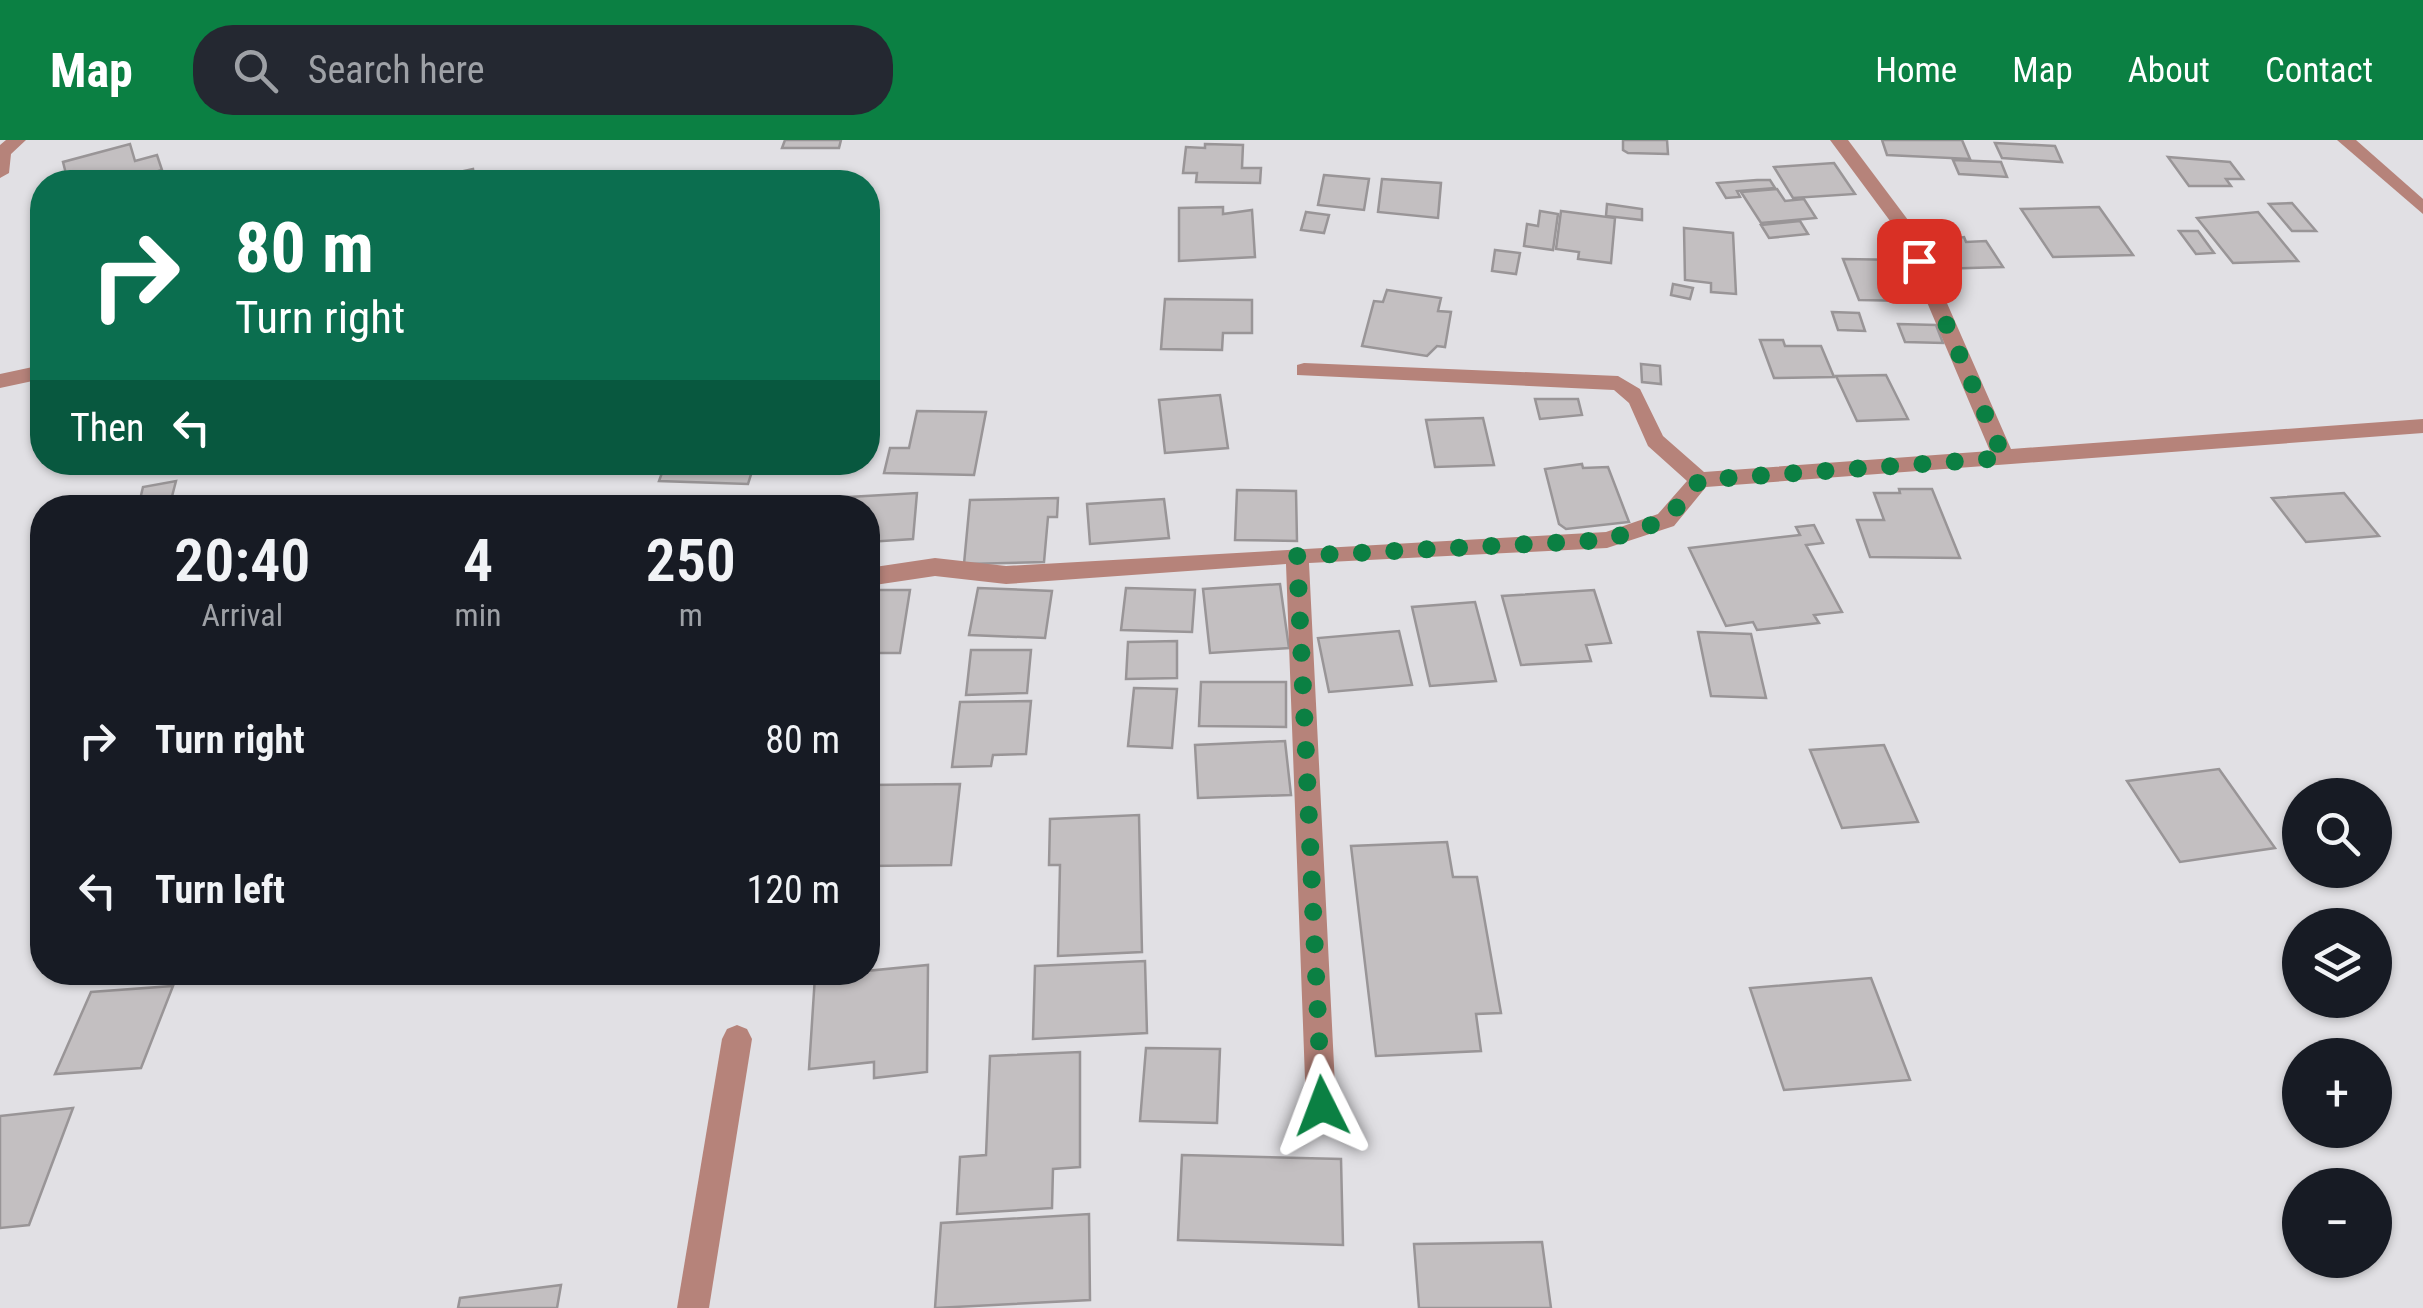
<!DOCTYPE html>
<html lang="en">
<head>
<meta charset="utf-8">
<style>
	:root { --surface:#171b24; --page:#242831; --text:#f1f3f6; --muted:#9ea1a6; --accent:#0b8043 }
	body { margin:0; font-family:"Roboto Condensed",sans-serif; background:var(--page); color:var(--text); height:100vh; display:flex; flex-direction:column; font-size:38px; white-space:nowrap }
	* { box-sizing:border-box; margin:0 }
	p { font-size:32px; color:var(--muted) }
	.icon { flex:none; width:55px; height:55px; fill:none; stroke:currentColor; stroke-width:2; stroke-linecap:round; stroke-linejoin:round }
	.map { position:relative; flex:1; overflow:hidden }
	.side { position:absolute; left:30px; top:355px; width:850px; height:490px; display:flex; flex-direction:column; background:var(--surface); border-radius:40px; box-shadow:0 2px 8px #0004 }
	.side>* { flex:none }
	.top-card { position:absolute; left:30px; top:30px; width:850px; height:305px; border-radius:40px; box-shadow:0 2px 8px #0004; background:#0b6e4f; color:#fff; overflow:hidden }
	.controls { position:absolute; left:2282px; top:638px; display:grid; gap:20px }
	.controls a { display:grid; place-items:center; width:110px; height:110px; border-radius:50%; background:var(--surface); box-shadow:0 2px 8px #0004; font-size:50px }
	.pin { position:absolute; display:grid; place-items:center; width:85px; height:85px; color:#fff; margin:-42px; border-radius:20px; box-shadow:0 5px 15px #0006 }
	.me { position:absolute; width:110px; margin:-55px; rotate:357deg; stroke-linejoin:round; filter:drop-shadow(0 0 8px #0008) }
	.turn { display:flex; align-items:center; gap:35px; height:210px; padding:0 40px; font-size:45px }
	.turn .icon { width:130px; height:130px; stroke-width:2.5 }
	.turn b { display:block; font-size:70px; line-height:85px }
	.then { display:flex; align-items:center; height:95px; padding:0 40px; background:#0003; gap:20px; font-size:38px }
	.eta { display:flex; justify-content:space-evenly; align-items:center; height:170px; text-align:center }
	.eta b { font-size:60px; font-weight:600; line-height:70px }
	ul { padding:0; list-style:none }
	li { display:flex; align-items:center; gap:30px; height:150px; padding:0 40px }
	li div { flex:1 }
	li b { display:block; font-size:38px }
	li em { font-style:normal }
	header { display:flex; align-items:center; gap:60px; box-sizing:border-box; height:140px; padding:0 50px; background:var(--accent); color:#fff }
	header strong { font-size:48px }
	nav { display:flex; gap:55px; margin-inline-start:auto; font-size:35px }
	.search { width:700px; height:90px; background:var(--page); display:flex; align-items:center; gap:25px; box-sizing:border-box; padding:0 35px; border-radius:40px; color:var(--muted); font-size:38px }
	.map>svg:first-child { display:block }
</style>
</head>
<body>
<header>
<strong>Map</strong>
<div class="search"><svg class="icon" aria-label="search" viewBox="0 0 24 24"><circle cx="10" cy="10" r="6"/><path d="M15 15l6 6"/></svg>Search here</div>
<nav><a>Home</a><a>Map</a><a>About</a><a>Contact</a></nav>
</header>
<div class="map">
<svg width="2423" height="1168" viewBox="0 0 2423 1168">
	<rect width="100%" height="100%" fill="#e1e0e4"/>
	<g fill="#c3bfc1" stroke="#999597" stroke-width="2.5">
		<polygon points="785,0 841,0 839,8 782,8"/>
		<polygon points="1623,0 1667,0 1668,14 1628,13 1623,10"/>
		<polygon points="1882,0 1962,0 1970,19 1887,15"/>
		<polygon points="1995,3 2055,6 2062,22 2002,18"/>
		<polygon points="130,4 135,21 157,15 162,30 120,42 68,42 63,22"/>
		<polygon points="1205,4 1243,5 1242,28 1261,28 1260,43 1196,42 1197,33 1183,33 1186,7 1205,8"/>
		<polygon points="2168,17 2230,22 2243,39 2226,39 2231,46 2189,46"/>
		<polygon points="1953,20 2001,22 2007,37 1959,34"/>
		<polygon points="1834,23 1855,54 1793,58 1774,27"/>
		<polygon points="473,29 475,42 418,42 418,41"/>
		<polygon points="1324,35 1369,39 1364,70 1318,65"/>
		<polygon points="1382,39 1441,43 1438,78 1378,72"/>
		<polygon points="1757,40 1770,40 1775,48 1737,51 1740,57 1726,58 1717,43"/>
		<polygon points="1777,49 1785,61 1804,59 1816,78 1761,83 1741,52"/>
		<polygon points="2292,63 2316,91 2292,91 2269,64"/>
		<polygon points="1607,64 1642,69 1642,80 1606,76"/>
		<polygon points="1223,67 1223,74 1252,70 1255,117 1179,121 1179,68"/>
		<polygon points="2099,67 2133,115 2053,117 2021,69"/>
		<polygon points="1540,71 1558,74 1553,110 1524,106 1527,84 1538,86"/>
		<polygon points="1561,71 1615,78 1611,123 1578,119 1579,112 1556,109"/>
		<polygon points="1306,72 1329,75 1324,93 1301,90"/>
		<polygon points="2258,72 2298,121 2233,123 2197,78"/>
		<polygon points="1800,81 1808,94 1769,98 1761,85"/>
		<polygon points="1684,88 1733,93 1736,154 1711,152 1711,143 1685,140"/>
		<polygon points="2179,91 2198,91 2214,113 2196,114"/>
		<polygon points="1964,97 1966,102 1986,101 2003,127 1936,129 1921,103"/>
		<polygon points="1495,110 1520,113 1516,134 1492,131"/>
		<polygon points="1843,119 1905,120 1909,131 1902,131 1907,143 1903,143 1911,161 1859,160"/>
		<polygon points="1673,144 1693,148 1690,159 1671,155"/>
		<polygon points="1387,150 1441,158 1438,171 1451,172 1445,207 1437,206 1427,216 1362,206 1374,161 1383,162"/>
		<polygon points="1165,159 1252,160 1252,193 1223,193 1222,210 1161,209"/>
		<polygon points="1832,172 1859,173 1865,191 1838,190"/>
		<polygon points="1898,184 1936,185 1943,203 1905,202"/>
		<polygon points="1760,200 1783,200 1785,206 1821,206 1834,237 1774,238"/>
		<polygon points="1641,224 1660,226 1661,244 1642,242"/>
		<polygon points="1886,235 1908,279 1857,281 1836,236"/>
		<polygon points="1220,255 1228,308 1165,313 1159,260"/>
		<polygon points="1535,259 1578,259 1582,275 1540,279"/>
		<polygon points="917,271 986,272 974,335 884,333 890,308 909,308"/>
		<polygon points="1483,278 1494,325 1435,327 1426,280"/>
		<polygon points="666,322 755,322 748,344 659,341"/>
		<polygon points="1582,324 1583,328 1608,327 1629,382 1566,389 1559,384 1545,329"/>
		<polygon points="176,341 169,368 138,368 143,347"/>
		<polygon points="1899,349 1932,349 1960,418 1870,417 1857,380 1884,380 1874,353 1900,353"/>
		<polygon points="1237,350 1296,351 1297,401 1235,400"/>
		<polygon points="917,353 913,399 868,402 868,368 848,368 849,357"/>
		<polygon points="2344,353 2379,396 2306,402 2272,358"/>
		<polygon points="1058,358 1057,377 1048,377 1044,422 964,424 970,360"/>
		<polygon points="1164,359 1169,398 1090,404 1087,364"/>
		<polygon points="1814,385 1823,403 1806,405 1842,472 1814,475 1819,483 1757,490 1753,482 1726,486 1689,408 1800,395 1796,387"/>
		<polygon points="1280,444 1289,508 1210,513 1203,449"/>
		<polygon points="978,448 1052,451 1045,498 969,495"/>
		<polygon points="1126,448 1195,450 1192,492 1121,490"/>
		<polygon points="868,450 910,450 900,513 868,513"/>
		<polygon points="1594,450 1611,503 1586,505 1591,521 1521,525 1502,456"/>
		<polygon points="1475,462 1496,541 1430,546 1412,467"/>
		<polygon points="1399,491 1412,545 1329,552 1318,498"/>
		<polygon points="1698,492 1751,494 1766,558 1711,556"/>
		<polygon points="1177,501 1177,538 1126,539 1128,502"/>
		<polygon points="971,510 1031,510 1027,553 966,555"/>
		<polygon points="1201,542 1286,542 1286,587 1199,586"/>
		<polygon points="1134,548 1177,549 1172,608 1128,606"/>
		<polygon points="1031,561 1026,614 993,615 991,626 952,627 960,562"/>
		<polygon points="1285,601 1291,655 1198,658 1195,605"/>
		<polygon points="1884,605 1918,682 1842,688 1810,610"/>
		<polygon points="2219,629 2275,708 2180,722 2127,641"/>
		<polygon points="960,644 951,725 868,726 868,645"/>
		<polygon points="1139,675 1142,812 1058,816 1060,725 1049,725 1050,679"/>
		<polygon points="1447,702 1453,737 1477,737 1501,873 1476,874 1481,911 1376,916 1351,706"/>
		<polygon points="1145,821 1147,893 1033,899 1035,826"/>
		<polygon points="928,825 927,932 874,938 874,922 809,929 815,836"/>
		<polygon points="1871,838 1910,940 1784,950 1750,848"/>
		<polygon points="173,846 141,928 55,934 91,852"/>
		<polygon points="1146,908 1220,909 1217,983 1140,981"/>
		<polygon points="1080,912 1080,1027 1053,1029 1052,1068 957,1074 960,1017 986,1015 990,916"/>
		<polygon points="73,968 29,1085 0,1088 0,976"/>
		<polygon points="1182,1015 1341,1019 1343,1105 1178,1100"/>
		<polygon points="1089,1074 1090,1160 935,1168 941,1083"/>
		<polygon points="1542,1102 1551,1168 1419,1168 1414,1104"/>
		<polygon points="561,1145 557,1168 458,1168 460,1158"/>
	</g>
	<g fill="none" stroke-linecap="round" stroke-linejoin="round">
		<g fill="#b6837a" fill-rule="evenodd">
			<polygon points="6,0 26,0 11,14 9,33 0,38 0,5"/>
			<polygon points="1830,0 1848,0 1914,88 2011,309 2423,279 2423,293 1706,347 1674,386 1607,408 1309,423 1336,966 1332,976 1321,981 1310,976 1306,966 1286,424 1006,444 935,436 868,446 868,428 935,418 1006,426 1606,392 1658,374 1687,341 1648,306 1629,263 1614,250 1297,235 1297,225 1304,223 1618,236 1640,249 1663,296 1704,332 1990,311 1896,89"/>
			<polygon points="2337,0 2356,0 2423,59 2423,74"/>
			<polygon points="42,225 42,239 0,248 0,234"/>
			<polygon points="737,885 747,889 752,899 709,1168 677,1168 722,899 727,889"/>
		</g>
	</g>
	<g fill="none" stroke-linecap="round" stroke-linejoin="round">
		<polyline stroke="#0b8043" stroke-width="18" stroke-dasharray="0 32.4" points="1322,966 1297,416 1607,400 1666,380 1700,340 2004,318 1919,121"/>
	</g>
</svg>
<div class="controls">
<a><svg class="icon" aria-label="search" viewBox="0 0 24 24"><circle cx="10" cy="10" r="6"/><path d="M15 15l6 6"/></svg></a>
<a><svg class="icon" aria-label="layers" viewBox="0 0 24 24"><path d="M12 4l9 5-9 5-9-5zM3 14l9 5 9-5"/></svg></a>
<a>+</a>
<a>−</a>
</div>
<div class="pin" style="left:1919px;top:121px;background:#d93025"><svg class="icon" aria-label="arrive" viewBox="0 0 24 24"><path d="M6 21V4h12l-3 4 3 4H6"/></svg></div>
<svg class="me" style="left:1322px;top:966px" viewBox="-20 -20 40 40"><path d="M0-17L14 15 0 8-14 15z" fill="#0b8043" stroke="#fff" stroke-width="4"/></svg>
<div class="top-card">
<div class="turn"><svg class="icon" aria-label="right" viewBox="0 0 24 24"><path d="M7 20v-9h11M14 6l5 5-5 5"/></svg><div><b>80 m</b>Turn right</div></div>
<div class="then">Then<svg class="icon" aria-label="left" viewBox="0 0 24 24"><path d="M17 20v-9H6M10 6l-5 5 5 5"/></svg></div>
</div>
<section class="side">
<div class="eta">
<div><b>20:40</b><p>Arrival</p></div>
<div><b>4</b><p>min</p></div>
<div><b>250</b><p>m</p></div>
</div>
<ul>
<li><svg class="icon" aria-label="right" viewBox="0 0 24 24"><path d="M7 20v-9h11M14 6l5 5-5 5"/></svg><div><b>Turn right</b></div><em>80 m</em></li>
<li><svg class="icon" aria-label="left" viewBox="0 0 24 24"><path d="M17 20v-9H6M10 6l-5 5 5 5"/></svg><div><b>Turn left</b></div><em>120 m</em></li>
</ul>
</section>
</div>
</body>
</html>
